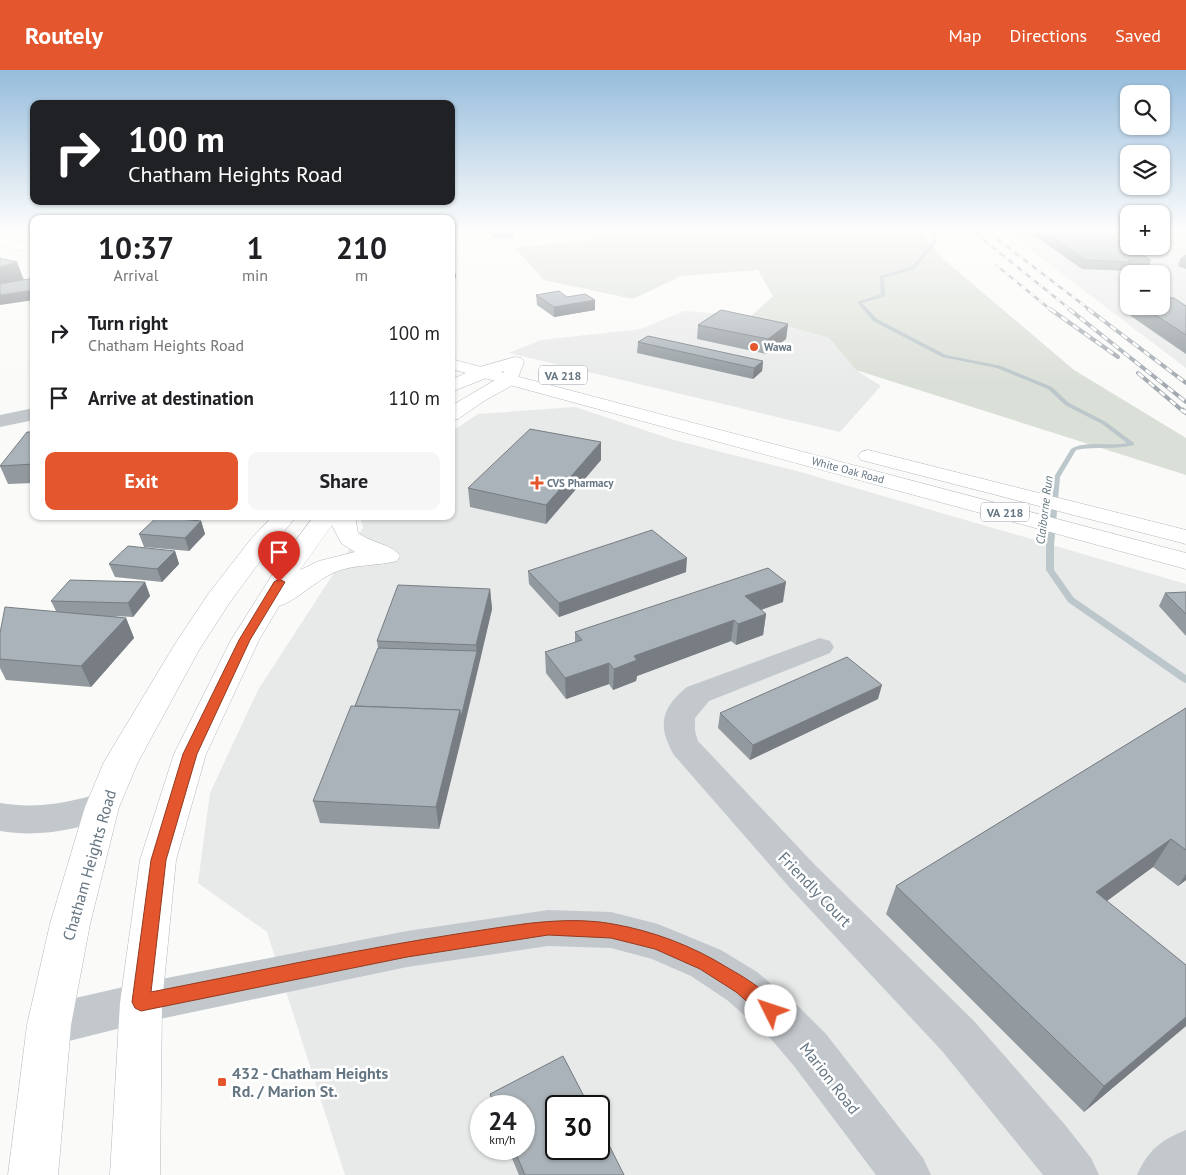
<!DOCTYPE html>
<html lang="en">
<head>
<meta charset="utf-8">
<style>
	:root { --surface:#fff; --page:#f6f6f6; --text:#202124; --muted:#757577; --accent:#e4572e }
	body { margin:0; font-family:"PT Sans",sans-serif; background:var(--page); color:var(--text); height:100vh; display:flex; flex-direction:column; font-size:19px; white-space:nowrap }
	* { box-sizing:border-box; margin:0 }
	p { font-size:16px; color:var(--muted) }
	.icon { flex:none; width:28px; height:28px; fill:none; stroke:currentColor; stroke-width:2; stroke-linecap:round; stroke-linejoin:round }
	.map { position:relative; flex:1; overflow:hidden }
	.drawer { position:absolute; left:30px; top:145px; width:425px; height:305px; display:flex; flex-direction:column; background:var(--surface); border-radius:10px; box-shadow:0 1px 4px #0004 }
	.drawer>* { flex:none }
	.hud { position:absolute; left:30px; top:30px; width:425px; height:105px; border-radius:10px; box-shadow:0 1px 4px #0004; background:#202124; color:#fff; overflow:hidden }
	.controls { position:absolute; left:1120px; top:15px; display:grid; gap:10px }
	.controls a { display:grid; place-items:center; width:50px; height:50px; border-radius:10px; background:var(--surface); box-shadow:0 1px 4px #0004; font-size:25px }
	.speed { position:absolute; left:470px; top:1025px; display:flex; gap:10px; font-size:25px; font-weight:700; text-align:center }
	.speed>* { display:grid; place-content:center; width:65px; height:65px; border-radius:50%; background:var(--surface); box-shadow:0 1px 4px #0004; line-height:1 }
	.speed small { font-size:12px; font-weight:400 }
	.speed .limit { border:2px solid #111; border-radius:8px; background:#fff; color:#111 }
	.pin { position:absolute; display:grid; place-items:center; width:42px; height:42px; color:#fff; margin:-51px -21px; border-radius:50% 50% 50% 0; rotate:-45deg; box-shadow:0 0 5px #0007 }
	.pin .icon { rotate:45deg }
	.me { position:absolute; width:55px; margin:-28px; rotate:311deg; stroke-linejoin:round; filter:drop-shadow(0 0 4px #0008) }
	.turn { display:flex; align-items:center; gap:18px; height:105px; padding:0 15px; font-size:22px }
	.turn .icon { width:65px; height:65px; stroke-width:2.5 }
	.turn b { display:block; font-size:35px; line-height:42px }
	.eta { display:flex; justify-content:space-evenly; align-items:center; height:85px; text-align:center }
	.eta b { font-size:30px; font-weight:600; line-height:35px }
	.primary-button { display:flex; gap:10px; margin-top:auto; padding:10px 15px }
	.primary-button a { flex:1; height:58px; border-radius:10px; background:var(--accent); color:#fff; font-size:20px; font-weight:600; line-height:58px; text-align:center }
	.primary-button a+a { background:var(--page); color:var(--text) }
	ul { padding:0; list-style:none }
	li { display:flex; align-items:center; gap:15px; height:65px; padding:0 15px }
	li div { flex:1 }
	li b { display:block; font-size:19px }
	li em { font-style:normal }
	header { display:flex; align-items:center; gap:30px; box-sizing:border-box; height:70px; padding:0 25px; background:var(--accent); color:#fff }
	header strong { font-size:24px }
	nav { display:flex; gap:28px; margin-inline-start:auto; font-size:18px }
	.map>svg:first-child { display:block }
</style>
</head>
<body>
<header>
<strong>Routely</strong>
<nav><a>Map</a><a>Directions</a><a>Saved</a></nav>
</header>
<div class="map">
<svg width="1186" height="1105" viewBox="0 0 1186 1105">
	<rect width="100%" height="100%" fill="#fafaf8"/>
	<g fill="#e8e9e9" fill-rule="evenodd">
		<path d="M1003 159H1129V176H1161V159H1186V298ZM1129 204H1161V236H1129Z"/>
		<polygon points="684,241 751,246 829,268 856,300 881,316 840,362 509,283 541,270 641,259"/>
		<path d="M575 337 674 370 797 401 1186 514V1105H345L267 862 198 813 210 723 258 620 363 458 360 446H451V362L478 344ZM481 1036H524V1079H481ZM556 1036H599V1079H556Z"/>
	</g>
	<polygon fill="#dadfd7" points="599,159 918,159 942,188 1074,300 1186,368 1186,405 856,300 829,268 751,246 773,226 758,200 681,206 633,229 544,210 515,178 589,170"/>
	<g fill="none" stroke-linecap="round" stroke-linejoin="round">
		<path fill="#bbc7cb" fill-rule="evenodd" d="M925 159H929L939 169 915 199 884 208 885 226 862 233 877 249 946 285 1001 296 1052 317 1069 333 1106 352 1134 373V375C1115 380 1096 376 1076 380L1060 407 1054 476V500L1074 528 1186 605V613L1183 612 1068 532 1046 500V476L1054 407 1071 379C1086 370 1109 377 1127 373L1102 354 1065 335 1048 319 997 298 942 287 873 251 857 232 881 224 880 206 911 197 935 169Z"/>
		<defs>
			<g id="secondary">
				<polygon points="515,287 521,288 524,292 516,313 484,331 458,349 451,351 451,336 502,306 504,301 451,322 451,310 476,298"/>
				<polygon points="273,446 297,446 269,479 230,532 199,580 138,692 119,737 90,854 71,955 58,1105 8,1105 27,955 50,854 85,737 104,692 175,574 209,523 251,469"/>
				<path d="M314 446H355L358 463C371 473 392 474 400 486L397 491C377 496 355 494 335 502 316 510 295 532 279 536L259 570 206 684 176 790 162 933 160 1105H110L120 933 140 790 174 684 231 570 284 486ZM332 455 341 473 355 482 319 491 300 500Z"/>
			</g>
			<g id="primary">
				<polygon points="0,167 34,176 34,184 0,175"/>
				<polygon points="451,289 1186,483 1186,499 451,299"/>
				<polygon points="868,380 1186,460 1186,474 861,390 858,386 861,382"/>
			</g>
		</defs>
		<use href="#secondary" stroke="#b3babf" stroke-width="1"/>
		<use href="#primary" stroke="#b5babe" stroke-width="1"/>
		<g fill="#c3c8cc" fill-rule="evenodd">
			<polygon points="34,338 34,350 0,357 0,345"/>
			<path d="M820 568 830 571 834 577 830 583 709 631 695 648V661L698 671 816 796 974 951 1066 1056 1091 1088 1099 1105H1043L942 981 790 818 674 685C657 656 661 638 687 617Z"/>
			<path d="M102 723 114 727 119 737 114 747C76 759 40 768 0 761V733C36 739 67 733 102 723Z"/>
			<polygon points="548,840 611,842 658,854 721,880 757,902 800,938 826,964 923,1088 931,1105 876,1105 794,996 770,968 727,930 691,906 652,889 611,878 548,876 407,897 141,953 49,976 34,970 27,955 34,940 49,934 141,913 407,861"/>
			<path d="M1186 1060V1105H1137C1148 1080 1161 1070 1186 1060Z"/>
		</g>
		<use href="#secondary" fill="#fff" fill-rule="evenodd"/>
		<use href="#primary" fill="#fff" fill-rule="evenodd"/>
		<defs>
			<g id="rail-far2">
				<polyline points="970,159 1071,240"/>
				<polyline points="984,159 1090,240"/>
				<polyline points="996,195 1051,240"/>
			</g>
			<g id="rail-far1">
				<polyline points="1050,239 1118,287"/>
				<polyline points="1069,239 1186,332"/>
				<polyline points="1088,239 1186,313"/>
				<polyline points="1138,303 1184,342"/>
			</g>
			<polyline id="rail" points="1183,340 1186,343"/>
		</defs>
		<use href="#rail-far2" stroke="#a2aab0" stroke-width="2.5"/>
		<use href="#rail-far1" stroke="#a2aab0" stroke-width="4"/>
		<use href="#rail" stroke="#a2aab0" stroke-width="4.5"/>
		<use href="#rail-far2" stroke="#fff" stroke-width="2" stroke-dasharray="5.5" stroke-linecap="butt"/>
		<use href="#rail-far1" stroke="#fff" stroke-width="2.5" stroke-dasharray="7" stroke-linecap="butt"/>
		<use href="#rail" stroke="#fff" stroke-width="3" stroke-dasharray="9" stroke-linecap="butt"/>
	</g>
	<g fill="#929a9f">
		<polygon points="1025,159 1099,159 1151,190 1148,199 1128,199 1127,201 1082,199"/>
		<polygon points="515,160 513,168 494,168 494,166 492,166 492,162"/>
		<polygon points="1184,185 1186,185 1186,199 1178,196 1181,187 1183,187"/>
		<polygon points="536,225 567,227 595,240 554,247 537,235"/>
		<polygon points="1129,232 1129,236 1186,236 1186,284 1125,242"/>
		<polygon points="788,254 786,269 766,284 697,269 698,255"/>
		<polygon points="638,272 763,291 762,301 753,309 637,283"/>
		<polygon points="34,362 34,413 8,414 0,396"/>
		<polygon points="601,390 546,454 470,437 468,418"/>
		<polygon points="170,446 219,446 216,450 170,448"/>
		<polygon points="201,451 205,464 189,481 144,477 139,464"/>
		<polygon points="175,481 179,494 162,512 115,507 109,494"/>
		<polygon points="528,501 686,502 559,547 529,514"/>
		<polygon points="145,512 150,526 133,547 113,546 126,548 134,568 91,617 6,610 0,598 0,563 56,541 51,531"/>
		<polygon points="490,519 492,539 439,759 320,753 313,731 355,636 378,578 377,571"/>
		<polygon points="1186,522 1186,566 1159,536 1165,523"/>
		<polygon points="783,532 761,540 766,544 763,565 736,575 731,571 637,606 636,611 613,620 609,614 566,629 546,603 545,582 575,572 575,562"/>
		<polygon points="878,629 750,690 718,658 720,643"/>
		<polygon points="1186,638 1186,810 1178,816 1153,797 1106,831 1186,956 1084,1042 886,844 896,816"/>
		<polygon points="563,986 589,1036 556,1036 556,1079 599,1079 599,1055 624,1105 519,1105 508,1079 524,1079 524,1036 492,1036 490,1024"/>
	</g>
	<g fill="#777d82">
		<polygon points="17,192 24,210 0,216 0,197"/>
		<polygon points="456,203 456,208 451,209 451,205"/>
		<polygon points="34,220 34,230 0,235 0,225"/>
		<polygon points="595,230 595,240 554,247 554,237"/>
		<polygon points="788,254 786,269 766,284 768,269"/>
		<polygon points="763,291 762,301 753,309 754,298"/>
		<polygon points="601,372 601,390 546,454 546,435"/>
		<polygon points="201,451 205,464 189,481 185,468"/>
		<polygon points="175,481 179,494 162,512 157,499"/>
		<polygon points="687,488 686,502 559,547 559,533"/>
		<polygon points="145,512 150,526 133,547 128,533"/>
		<polygon points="786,512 783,532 743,546 745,526"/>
		<polygon points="490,519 492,539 479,595 476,575"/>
		<polygon points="766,544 763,565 736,575 738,554"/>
		<polygon points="126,548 134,568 91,617 81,596"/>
		<polygon points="734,550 731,571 637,606 636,611 613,620 614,599 634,586"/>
		<polygon points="477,581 479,595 463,662 461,647"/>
		<polygon points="609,593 609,614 566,629 565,608"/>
		<polygon points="882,615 878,629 750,690 753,675"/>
		<polygon points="460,640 463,662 439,759 436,737"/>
		<polygon points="1171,769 1153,797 1080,851 1096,822"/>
		<polygon points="1186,804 1186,810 1178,816"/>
		<polygon points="1186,947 1186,956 1084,1042 1104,1016"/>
	</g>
	<g fill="#aab3b9" stroke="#777d82">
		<polygon points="493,159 514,159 513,164 494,164 495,162 492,162"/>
		<polygon points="1039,159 1099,159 1151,190 1128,190 1131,192 1085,190"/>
		<polygon points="0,188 17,192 0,197"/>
		<polygon points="34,208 34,220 0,225 0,214"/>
		<polygon points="559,221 567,227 585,224 595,230 554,237 536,225"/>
		<polygon points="34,227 34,239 31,228"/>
		<polygon points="1161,228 1174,228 1186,236 1186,265 1142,236 1161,236"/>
		<polygon points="721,240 788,254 768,269 698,255"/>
		<polygon points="648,266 763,291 754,298 638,272"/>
		<polygon points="530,359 601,372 546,435 468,418"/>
		<polygon points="27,362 34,362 34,394 0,396"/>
		<polygon points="157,447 201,451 185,468 139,464"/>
		<polygon points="652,460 687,488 559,533 528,501"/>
		<polygon points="128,476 175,481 157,499 109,494"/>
		<polygon points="768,498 786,512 745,526 766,544 738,554 734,550 634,586 637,590 614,599 609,593 565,608 545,582 582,570 575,562"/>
		<polygon points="70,510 145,512 128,533 51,531"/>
		<polygon points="398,515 490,519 476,575 377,571"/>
		<polygon points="1186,522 1186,544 1165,523"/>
		<polygon points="5,537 126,548 81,596 0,589 0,563"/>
		<polygon points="378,578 477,581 461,647 460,640 355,636"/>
		<polygon points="847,587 882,615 753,675 720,643"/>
		<polygon points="351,636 460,640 436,737 313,731"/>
		<polygon points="1186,638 1186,780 1171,769 1096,822 1186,895 1186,947 1104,1016 896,816"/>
		<polygon points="563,986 589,1036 556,1036 556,1079 599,1079 599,1055 624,1105 525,1105 514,1079 524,1079 524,1036 496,1036 490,1024"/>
	</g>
	<linearGradient id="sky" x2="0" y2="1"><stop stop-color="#96bcdc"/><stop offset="0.51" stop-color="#fdfdfc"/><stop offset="1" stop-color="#fdfdfc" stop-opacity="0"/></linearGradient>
	<rect width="1186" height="314" fill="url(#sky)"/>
	<path fill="#e4572e" stroke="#94391e" d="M279 509 285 512 250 570 197 684 166 790 151 922C254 902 358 879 463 863 511 856 563 845 613 854 653 861 693 876 728 898 744 907 773 924 780 941L777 947 771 950 765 947 736 922 700 899 655 879 611 868 548 865 407 887 141 941 135 938 132 932 151 790 183 684 239 570 274 512Z"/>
	<g fill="#e4572e" stroke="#fff" stroke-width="2">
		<circle cx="754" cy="277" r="5"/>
		<path d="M534.5 405.5h5v5h5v5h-5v5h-5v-5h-5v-5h5z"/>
		<rect x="217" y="1007" width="10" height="10" rx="2.5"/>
	</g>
	<g text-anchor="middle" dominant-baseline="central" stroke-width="5" stroke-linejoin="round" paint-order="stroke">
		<g font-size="11" font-weight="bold" fill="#657683" stroke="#fff" text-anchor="start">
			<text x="764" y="277">Wawa</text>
			<text x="547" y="413">CVS Pharmacy</text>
		</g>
		<g font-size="11" fill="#657683" stroke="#fff">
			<text transform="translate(848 400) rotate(15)">White Oak Road</text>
		</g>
		<g fill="#fff" stroke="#939fa8" stroke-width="1">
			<rect x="539" y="295.5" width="48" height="19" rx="4"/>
			<rect x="981" y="432.5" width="48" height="19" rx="4"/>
		</g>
		<g font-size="12" font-weight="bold" fill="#657683">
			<text x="563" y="305">VA 218</text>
			<text x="1005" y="442">VA 218</text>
		</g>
		<g font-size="12" font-style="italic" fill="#60757c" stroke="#fff">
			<text transform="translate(1044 440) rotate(-83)">Claiborne Run</text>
		</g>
		<g font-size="16" fill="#657683" stroke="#fff">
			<text transform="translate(89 795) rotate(-74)">Chatham Heights Road</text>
			<text transform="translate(815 819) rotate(46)">Friendly Court</text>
			<text transform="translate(830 1008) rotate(52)">Marion Road</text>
		</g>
		<g font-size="16" font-weight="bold" fill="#657683" stroke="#fff" text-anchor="start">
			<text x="232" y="1003">432 - Chatham Heights<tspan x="232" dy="18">Rd. / Marion St.</tspan></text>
		</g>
	</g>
</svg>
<div class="controls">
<a><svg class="icon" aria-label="search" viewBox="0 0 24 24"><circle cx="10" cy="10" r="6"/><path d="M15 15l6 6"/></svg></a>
<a><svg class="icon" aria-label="layers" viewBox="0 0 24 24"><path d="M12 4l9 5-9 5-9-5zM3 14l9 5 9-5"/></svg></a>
<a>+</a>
<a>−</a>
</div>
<div class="speed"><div>24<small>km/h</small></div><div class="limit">30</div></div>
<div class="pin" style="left:279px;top:512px;background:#d93025"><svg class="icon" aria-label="arrive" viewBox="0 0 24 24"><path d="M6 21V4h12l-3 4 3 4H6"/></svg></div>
<svg class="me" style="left:771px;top:941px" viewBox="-20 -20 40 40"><circle r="19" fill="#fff"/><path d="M0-13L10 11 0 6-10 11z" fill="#e4572e"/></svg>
<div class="hud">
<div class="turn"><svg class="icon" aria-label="right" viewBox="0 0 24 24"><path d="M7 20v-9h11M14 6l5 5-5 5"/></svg><div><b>100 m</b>Chatham Heights Road</div></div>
</div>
<section class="drawer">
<div class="eta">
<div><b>10:37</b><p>Arrival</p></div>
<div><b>1</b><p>min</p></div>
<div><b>210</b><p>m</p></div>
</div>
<ul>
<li><svg class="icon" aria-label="right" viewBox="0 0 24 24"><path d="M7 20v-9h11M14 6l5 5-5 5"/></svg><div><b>Turn right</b><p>Chatham Heights Road</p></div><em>100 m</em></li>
<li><svg class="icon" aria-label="arrive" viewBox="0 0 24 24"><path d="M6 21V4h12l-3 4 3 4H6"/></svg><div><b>Arrive at destination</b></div><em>110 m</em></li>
</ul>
<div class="primary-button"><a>Exit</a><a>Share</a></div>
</section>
</div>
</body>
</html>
